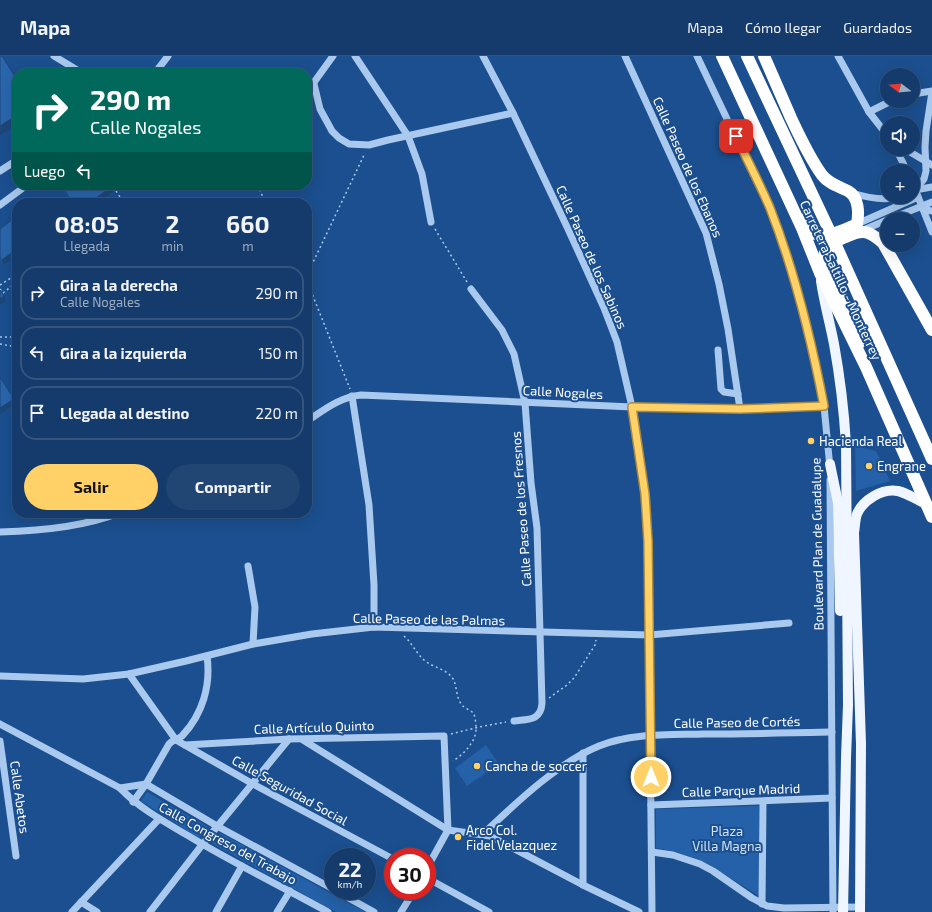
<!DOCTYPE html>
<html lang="es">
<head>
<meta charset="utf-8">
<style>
	:root { --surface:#143b6b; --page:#214673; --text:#f1f3f6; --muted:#9dadc1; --line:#33557e; --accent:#ffd166 }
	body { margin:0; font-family:"Exo 2",sans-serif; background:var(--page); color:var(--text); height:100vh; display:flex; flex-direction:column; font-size:15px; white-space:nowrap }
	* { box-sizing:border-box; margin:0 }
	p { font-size:13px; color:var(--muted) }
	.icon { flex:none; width:22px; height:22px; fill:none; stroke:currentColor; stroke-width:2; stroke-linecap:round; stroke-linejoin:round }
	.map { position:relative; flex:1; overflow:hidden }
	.side { position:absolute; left:12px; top:142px; width:300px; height:320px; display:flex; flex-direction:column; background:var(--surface); border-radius:16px; box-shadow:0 4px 16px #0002,0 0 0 1px var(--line) }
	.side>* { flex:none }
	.top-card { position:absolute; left:12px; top:12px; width:300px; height:122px; border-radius:16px; box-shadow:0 4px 16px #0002,0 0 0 1px var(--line); background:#00695c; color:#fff; overflow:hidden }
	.needle { width:26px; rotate:286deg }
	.tools { position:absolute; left:880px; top:12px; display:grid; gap:8px }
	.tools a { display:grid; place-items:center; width:40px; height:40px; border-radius:50%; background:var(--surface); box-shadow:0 4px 16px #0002,0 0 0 1px var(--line); font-size:20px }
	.speed { position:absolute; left:324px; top:792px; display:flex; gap:8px; font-size:20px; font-weight:700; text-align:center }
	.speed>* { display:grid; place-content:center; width:52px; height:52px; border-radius:50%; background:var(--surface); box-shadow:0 4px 16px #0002,0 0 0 1px var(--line); line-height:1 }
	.speed small { font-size:10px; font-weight:400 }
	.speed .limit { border:6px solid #d22; background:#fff; color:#111 }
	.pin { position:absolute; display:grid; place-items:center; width:34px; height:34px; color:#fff; margin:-17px; border-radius:8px; box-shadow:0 2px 6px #0006 }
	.me { position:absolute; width:44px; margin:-22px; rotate:0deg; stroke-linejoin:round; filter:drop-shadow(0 0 3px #0008) }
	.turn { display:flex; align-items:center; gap:14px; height:84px; padding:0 12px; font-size:18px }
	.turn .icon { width:52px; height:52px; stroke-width:2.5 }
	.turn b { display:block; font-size:28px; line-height:34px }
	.then { display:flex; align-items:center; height:38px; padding:0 12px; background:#0003; gap:8px; font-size:15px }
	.eta { display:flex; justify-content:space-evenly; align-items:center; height:68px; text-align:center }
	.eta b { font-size:24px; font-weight:700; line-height:28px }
	.primary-button { display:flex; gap:8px; margin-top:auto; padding:8px 12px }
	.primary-button a { flex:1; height:46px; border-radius:24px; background:var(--accent); color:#111; font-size:16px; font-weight:700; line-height:46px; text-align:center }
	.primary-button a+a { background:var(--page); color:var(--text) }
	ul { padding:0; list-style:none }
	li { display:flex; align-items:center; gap:12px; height:54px; margin:0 8px 6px; padding:0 4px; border:2px solid var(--line); border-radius:16px }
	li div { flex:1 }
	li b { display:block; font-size:15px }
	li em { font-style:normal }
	header { display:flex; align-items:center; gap:24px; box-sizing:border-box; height:56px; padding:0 20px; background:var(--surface); border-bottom:1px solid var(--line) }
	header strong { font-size:19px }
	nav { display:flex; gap:22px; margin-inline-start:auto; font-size:14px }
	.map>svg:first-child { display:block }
</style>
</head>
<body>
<header>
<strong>Mapa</strong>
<nav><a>Mapa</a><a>Cómo llegar</a><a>Guardados</a></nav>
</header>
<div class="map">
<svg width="932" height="856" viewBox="0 0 932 856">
	<rect width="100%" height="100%" fill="#1b4f8f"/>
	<g fill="#2461a8">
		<polygon points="855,390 876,395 890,425 856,435"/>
		<polygon points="486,689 499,708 467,730 455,712"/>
		<polygon points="147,736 208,771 199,782 141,745"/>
		<polygon points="759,750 759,840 708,808 677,796 656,792 656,753"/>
		<polygon points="220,777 365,856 336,856 211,787"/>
	</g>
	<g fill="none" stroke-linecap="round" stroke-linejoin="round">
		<g stroke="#a9c9ee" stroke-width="1.5" stroke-dasharray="2 3" stroke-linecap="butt">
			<polyline points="257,129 266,147"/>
			<polyline points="116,135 124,147"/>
			<polyline points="114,147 120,142"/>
			<polyline points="435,173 467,226"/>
			<polyline points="15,201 17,204"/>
			<polyline points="307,219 365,97"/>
			<polyline points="307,225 350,333"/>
			<polyline points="0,229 17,218"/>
			<polyline points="0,233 3,237 17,226"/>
			<polyline points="0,281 17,281"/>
			<polyline points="0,288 17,291"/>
			<path d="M404 580C412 587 416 597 424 604 432 611 443 612 451 620 458 628 455 641 462 649 465 653 471 654 474 658 475 662 476 667 476 671 477 685 464 698 453 705"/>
			<polyline points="549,642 567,629 574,622 595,589 596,584"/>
			<polyline points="451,678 479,671 506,666"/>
		</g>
		<g stroke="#a9c9ee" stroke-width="7">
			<polyline points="54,0 82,17"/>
			<polyline points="355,0 408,80 422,118 431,166"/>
			<polyline points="483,0 513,57 568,173 604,252 617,286 632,351 645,438 648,485 652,856"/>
			<polyline points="625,0 706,177 719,228 728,273 740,353"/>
			<polyline points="697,0 769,151 791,210 816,306 824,350 830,412"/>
			<polyline points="838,0 869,56 887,79"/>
			<polyline points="155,17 168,0"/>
			<polyline points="314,28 320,53 332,75 339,82 349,88 369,89 388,84 513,57"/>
			<polyline points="307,36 333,0"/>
			<polyline points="913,38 932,35"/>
			<polyline points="869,56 891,45"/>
			<polyline points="896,93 907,115"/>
			<polyline points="905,93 932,109"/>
			<polyline points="0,115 17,104"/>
			<polyline points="913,128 932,176"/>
			<polyline points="915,134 924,123 926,115 925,91 926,75 932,36"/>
			<polyline points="915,134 932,131"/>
			<path d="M852 137C868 142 883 145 899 141"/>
			<polyline points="0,149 27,129"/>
			<polyline points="923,153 932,155"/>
			<polyline points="890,163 932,146"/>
			<polyline points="857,168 918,141"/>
			<polyline points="861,175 887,164"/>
			<path d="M471 233 502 274 514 298 525 347 531 427 537 472 542 647C541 665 528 663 514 665"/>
			<polyline points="718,294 721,333 724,336 738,338"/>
			<polyline points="352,340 369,449 374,529 374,571"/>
			<path d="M307 365C324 354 340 341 361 339L632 351 740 353 824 350"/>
			<polyline points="830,424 833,856"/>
			<path d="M0 476C38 475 83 471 119 457"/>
			<polyline points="248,510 255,551 253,588"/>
			<polyline points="129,618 176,684 253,728 393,803"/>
			<polyline points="0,620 83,623 129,618 186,605 253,588 312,578 374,571 649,579 789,567"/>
			<path d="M0 668 120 732C139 752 163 765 187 779 233 807 281 830 328 856"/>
			<polyline points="303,684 448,774 490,780 583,829 639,856"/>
			<polyline points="0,685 16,800"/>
			<polyline points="185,689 289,683 444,680 448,774 427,812"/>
			<polyline points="120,732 146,728 217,770 333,833"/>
			<path d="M133 746 146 728 169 688C173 683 178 684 182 680 203 658 211 629 207 600"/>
			<polyline points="651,749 832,742"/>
			<path d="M483 778C515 748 557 707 599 690 631 677 669 679 704 678 747 678 789 677 832 676"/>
			<polyline points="652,796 673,799 700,808 713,815 752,842 767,850 784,852 860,851"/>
			<polyline points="427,822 489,856"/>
			<polyline points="583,829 583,697"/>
			<polyline points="336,835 374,856"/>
			<polyline points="81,846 97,856"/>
			<polyline points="762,848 763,746"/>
			<polyline points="72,856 159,763"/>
			<polyline points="150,856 202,789 289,683"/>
			<polyline points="216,856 242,810"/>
			<polyline points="277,856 290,835"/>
			<polyline points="401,856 414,835"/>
		</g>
		<g stroke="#f0f6ff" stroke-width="10">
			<path d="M821 225C824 246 830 267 834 288 840 321 844 355 846 388L848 649 846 702 843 856"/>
			<polyline points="830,408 838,447 840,555"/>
			<path d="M860 856 861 688 854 477C855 471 855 464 857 458 863 444 882 432 898 435 907 437 917 444 926 448"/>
		</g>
		<g stroke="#fff" stroke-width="12">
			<polyline points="722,0 802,172 820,217 866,311 932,461"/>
			<path d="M764 0C773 21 782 41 791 62 800 81 809 101 822 119 829 128 838 130 848 135 859 141 859 157 857 168 846 173 821 186 811 175 808 172 806 167 804 163"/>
			<path d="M861 286 851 261 826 210C824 202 823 195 829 188 835 185 842 183 848 180 864 173 869 175 883 187L932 274"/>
		</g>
		<polyline stroke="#fff" stroke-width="12" points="747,0 830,176 932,403"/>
	</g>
	<g fill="#245895">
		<polygon points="60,129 123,129 98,147 71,147"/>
		<polygon points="17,160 17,199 4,209 0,204 0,173"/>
	</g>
	<g fill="#1d4779">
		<polygon points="17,59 17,68 0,79 0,70"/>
		<polygon points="114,129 123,129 98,147 89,147"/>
		<polygon points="17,193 17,199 4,209 2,204"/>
		<polygon points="4,240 6,245 0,249 0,243"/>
		<polygon points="14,343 16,348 0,358 0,352"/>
	</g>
	<g fill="#2a66ad" stroke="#1d4779">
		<polygon points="0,0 2,0 17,24 17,59 0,70"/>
		<polygon points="61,129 114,129 89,147 73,147"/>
		<polygon points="39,145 40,147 35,147"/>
		<polygon points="17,160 17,193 2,204 0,201 0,173"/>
		<polygon points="0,234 4,240 0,243"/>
		<polygon points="0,321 14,343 0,352"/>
	</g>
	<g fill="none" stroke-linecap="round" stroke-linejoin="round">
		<defs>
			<path id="route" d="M651 721 648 485 645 438 632 351 740 353 824 350C811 282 795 216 770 152 760 128 747 104 736 80"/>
		</defs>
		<use href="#route" stroke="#a68842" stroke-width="10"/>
		<use href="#route" stroke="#ffd166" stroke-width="7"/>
	</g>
	<g fill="#ffd166" stroke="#1b4f8f" stroke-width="1.5">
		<circle cx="811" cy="385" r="4"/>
		<circle cx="869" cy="410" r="4"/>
		<circle cx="477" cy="710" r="4"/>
		<circle cx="458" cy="781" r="4"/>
	</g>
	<g text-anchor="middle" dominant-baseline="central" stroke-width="4" stroke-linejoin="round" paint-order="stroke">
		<g font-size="13" fill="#fff" stroke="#1b4f8f">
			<text transform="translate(688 111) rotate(66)">Calle Paseo de los Ebanos</text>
			<text transform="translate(592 201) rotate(66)">Calle Paseo de los Sabinos</text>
			<text transform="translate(841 224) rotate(65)">Carretera Saltillo - Monterrey</text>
			<text transform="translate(563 336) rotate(3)">Calle Nogales</text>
			<text transform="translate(521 453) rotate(-94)">Calle Paseo de los Fresnos</text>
			<text transform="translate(817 488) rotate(-91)">Boulevard Plan de Guadalupe</text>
			<text transform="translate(429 563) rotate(1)">Calle Paseo de las Palmas</text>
			<text transform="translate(737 666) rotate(-1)">Calle Paseo de Cortés</text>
			<text transform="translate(314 671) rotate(-2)">Calle Artículo Quinto</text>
			<text transform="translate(290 734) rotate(29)">Calle Seguridad Social</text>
			<text transform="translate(741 734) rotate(-2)">Calle Parque Madrid</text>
			<text transform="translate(20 741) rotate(82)">Calle Abetos</text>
			<text transform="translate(228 787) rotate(29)">Calle Congreso del Trabajo</text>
		</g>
		<g font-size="13" fill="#fff" stroke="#1b4f8f" text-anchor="start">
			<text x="819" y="385">Hacienda Real</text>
			<text x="877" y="410">Engrane</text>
			<text x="485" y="710">Cancha de soccer</text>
			<text x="466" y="774">Arco Col.<tspan x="466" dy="15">Fidel Velazquez</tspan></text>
		</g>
		<g font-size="13" fill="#cfe3fa" stroke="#1b4f8f">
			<text x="727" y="775">Plaza<tspan x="727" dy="15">Villa Magna</tspan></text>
		</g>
	</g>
</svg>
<div class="tools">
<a><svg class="needle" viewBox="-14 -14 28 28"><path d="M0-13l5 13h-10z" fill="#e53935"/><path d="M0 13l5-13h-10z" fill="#9dadc1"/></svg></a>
<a><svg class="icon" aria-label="sound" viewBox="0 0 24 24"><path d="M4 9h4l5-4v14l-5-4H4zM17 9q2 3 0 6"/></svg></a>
<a>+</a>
<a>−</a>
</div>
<div class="speed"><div>22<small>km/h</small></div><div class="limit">30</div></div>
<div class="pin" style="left:736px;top:80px;background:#d93025"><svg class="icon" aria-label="arrive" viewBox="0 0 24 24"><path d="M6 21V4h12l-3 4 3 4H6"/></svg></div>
<svg class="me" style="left:651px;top:721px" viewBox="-20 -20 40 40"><circle r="17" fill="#ffd166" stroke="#fff" stroke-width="3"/><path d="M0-11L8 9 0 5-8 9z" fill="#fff"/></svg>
<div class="top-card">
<div class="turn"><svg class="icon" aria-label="right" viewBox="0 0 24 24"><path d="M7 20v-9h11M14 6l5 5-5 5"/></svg><div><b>290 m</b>Calle Nogales</div></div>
<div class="then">Luego<svg class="icon" aria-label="left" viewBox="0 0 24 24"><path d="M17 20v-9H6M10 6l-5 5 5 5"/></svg></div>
</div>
<section class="side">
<div class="eta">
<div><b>08:05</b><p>Llegada</p></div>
<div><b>2</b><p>min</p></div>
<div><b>660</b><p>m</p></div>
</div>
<ul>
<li><svg class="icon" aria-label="right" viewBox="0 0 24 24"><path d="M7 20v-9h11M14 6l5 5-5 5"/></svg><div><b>Gira a la derecha</b><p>Calle Nogales</p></div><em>290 m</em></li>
<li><svg class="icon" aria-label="left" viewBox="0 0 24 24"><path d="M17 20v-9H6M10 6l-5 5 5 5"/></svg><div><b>Gira a la izquierda</b></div><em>150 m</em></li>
<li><svg class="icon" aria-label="arrive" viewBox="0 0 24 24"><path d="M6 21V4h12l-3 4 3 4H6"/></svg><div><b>Llegada al destino</b></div><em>220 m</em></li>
</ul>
<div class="primary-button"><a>Salir</a><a>Compartir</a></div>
</section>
</div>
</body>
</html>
